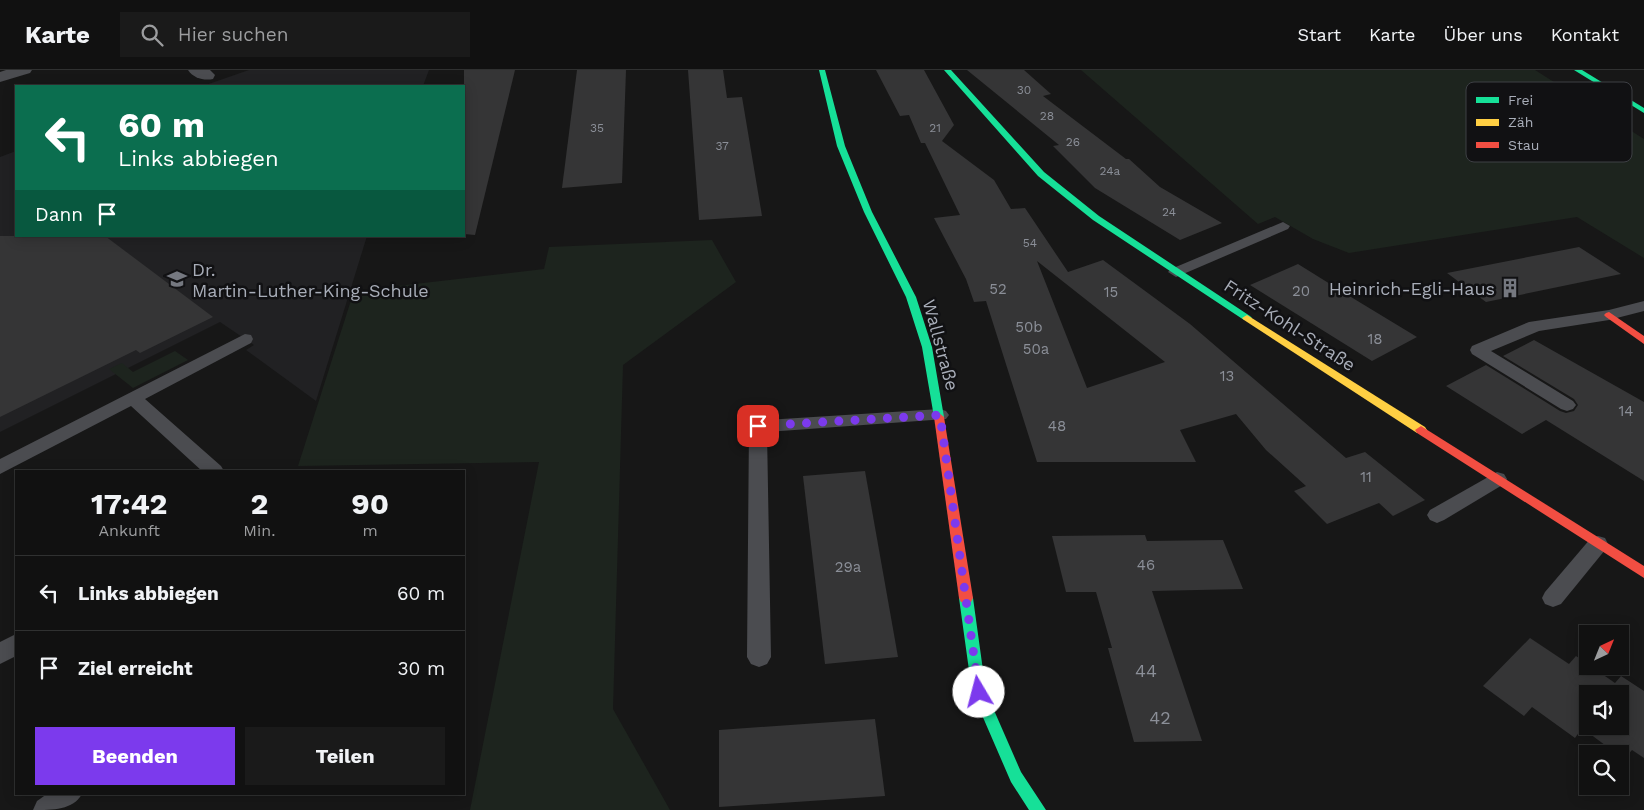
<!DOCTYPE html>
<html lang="de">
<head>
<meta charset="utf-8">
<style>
	:root { --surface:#111; --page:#1a1a1a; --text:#f1f3f6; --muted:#9c9d9f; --line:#303131; --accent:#7c3aed }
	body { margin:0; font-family:"Work Sans",sans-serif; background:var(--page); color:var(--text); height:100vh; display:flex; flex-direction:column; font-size:19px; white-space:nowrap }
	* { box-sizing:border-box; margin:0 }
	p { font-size:16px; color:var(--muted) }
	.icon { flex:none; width:28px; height:28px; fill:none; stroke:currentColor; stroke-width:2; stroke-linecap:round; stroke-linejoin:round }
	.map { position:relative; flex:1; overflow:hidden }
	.side { position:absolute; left:15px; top:400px; width:450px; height:325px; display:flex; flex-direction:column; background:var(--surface); border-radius:0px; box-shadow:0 2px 12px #0003,0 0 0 1px var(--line) }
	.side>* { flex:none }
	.guide { position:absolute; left:15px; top:15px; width:450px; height:152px; border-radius:0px; box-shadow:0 2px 12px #0003,0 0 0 1px var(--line); background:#0b6e4f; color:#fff; overflow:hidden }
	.needle { width:32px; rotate:43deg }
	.buttons { position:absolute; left:1579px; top:555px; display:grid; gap:10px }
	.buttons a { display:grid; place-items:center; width:50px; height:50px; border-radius:0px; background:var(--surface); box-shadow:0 2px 12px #0003,0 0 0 1px var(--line); font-size:25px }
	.pin { position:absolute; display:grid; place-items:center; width:42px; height:42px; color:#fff; margin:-21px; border-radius:10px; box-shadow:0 2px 8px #0006 }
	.me { position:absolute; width:55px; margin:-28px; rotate:352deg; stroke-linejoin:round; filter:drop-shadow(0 0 4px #0008) }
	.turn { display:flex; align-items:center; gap:18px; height:105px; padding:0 20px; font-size:22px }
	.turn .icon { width:65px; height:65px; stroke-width:2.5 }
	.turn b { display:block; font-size:35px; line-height:42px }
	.then { display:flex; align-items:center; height:48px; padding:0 20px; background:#0003; gap:10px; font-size:19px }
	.eta { display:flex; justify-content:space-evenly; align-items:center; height:85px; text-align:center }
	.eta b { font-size:30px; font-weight:700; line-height:35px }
	.button { display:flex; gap:10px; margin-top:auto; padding:10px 20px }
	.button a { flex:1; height:58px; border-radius:0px; background:var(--accent); color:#fff; font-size:20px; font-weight:700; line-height:58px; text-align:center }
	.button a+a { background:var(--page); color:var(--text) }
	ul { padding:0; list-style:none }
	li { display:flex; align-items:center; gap:15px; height:75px; padding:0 20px; border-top:1px solid var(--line) }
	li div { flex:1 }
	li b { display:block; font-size:19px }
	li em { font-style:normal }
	header { display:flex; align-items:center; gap:30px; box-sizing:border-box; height:70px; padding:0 25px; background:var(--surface); border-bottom:1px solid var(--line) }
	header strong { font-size:24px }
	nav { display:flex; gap:28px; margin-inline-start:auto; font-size:18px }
	.search { width:350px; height:45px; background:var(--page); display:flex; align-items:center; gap:12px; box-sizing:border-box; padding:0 18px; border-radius:0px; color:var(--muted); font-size:19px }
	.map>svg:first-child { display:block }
</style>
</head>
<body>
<header>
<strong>Karte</strong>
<div class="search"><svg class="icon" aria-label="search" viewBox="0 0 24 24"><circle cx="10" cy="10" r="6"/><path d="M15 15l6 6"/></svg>Hier suchen</div>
<nav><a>Start</a><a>Karte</a><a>Über uns</a><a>Kontakt</a></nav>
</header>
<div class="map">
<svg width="1644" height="740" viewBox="0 0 1644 740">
	<rect width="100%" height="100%" fill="#171717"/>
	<g fill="#212123">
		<polygon points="249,0 429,0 423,16 203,16"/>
		<polygon points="16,81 16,166 367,166 316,331 246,280 254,275 220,252 0,362 0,87"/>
	</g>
	<g fill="#1d241e">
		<polygon points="1081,0 1535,0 1644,69 1644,188 1577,147 1349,183 1313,169 1275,147 1258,154"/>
		<polygon points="712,170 736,212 623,295 613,639 670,740 470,740 539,392 298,396 354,221 544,199 549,177"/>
		<polygon points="175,281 188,290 133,318 109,299 122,293 133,302"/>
	</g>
	<g fill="#353536" fill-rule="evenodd">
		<polygon points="464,0 515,0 475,165 464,164"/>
		<polygon points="577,0 626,0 622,113 562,118"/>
		<polygon points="688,0 723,0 727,28 742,27 762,146 699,150"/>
		<path d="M876 0H924L954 55 942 71 994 110 1011 139 1025 138 1068 202 1103 190 1190 254 1346 388 1365 382 1425 430 1393 446 1379 433 1327 454 1294 421 1306 416 1266 380 1236 344 1180 360 1196 392H1037L986 231 974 232 966 209 934 148 960 145 925 73H921L909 45 900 46ZM1037 191 1056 206 1165 292 1087 318Z"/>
		<polygon points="967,0 1024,0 1051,24 1043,26 1126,89 1129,89 1160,117 1222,153 1180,170 1095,118 1053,76 1059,75"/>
		<polygon points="0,166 105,166 213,247 140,283 136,280 0,347"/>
		<polygon points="1579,177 1621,204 1486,232 1447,203"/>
		<polygon points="1298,194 1351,227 1417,267 1372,291 1250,215"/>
		<polygon points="1534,270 1644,332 1644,411 1546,350 1522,364 1446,316 1486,295 1560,341 1566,343 1574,341 1578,335 1574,329 1503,286"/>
		<polygon points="865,401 898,587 825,594 803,406"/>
		<polygon points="1145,465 1147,471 1223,470 1243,519 1152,521 1202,671 1134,672 1108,578 1112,578 1096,522 1066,522 1052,466"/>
		<path d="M1530 568 1569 594 1576 586 1615 613 1621 606 1644 621V688L1632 680 1624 689 1620 684H1617L1582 658 1575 668 1532 637 1524 646 1483 616ZM1588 624H1620V656H1588Z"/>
		<polygon points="875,649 885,726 719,737 719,660"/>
	</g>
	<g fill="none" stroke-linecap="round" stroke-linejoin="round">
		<g fill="#4b4c50" fill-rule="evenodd">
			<polygon points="1283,152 1290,156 1288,159 1181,205 1176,207 1168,202 1171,199"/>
			<polygon points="1644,231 1644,241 1609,250 1539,261 1491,281 1573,331 1576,335 1573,339 1567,341 1561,339 1472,284 1470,280 1472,276 1529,252 1609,240"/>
			<polygon points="245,264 251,265 253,269 251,273 145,329 221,396 224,401 202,401 131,336 0,404 0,389"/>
			<polygon points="940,339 946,341 949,345 946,349 767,362 771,587 767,594 759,597 751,594 747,587 749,356 751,351"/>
			<polygon points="1497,402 1504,404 1507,409 1504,414 1444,450 1437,453 1430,450 1427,445 1430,440"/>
			<polygon points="1598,466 1605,468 1608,474 1605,480 1561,534 1553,537 1545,534 1542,528 1545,522 1591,468"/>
			<polygon points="16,564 16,586 0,594 0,572"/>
			<path d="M47 724H82C73 740 53 740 33 740L37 731Z"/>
		</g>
		<g fill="#4b4c50" fill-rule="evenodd">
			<polygon points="6,0 32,0 30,3 0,12 0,2"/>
			<path d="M188 0H210L215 5 213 9C204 11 193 8 188 0Z"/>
		</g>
		<g fill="#16e098" fill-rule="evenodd">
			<polygon points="819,0 825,0 845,76 872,142 916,227 932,277 944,347 943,350 935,350 934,347 922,277 906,227 864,142 837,76"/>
			<polygon points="944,0 951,0 1044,102 1099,146 1250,246 1252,248 1250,250 1244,250 1093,150 1038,106"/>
			<polygon points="1574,0 1582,0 1644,38 1644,43"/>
			<polygon points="966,523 971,524 973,528 986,622 1021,702 1046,740 1029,740 1011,712 972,622 959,528 961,524"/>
		</g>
		<polygon fill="#ffcf43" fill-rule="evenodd" points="1247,245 1425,357 1427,360 1425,363 1417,363 1244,250 1242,248"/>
		<g fill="#f24e42" fill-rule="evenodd">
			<polygon points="1609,242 1644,266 1644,274 1606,247 1604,245 1606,243"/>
			<polygon points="939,343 944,347 973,528 971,532 966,533 961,532 959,528 934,347"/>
			<polygon points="1421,356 1644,496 1644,508 1417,363 1415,360"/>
		</g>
	</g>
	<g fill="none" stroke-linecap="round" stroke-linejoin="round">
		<polyline stroke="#7c3aed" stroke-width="9" stroke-dasharray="0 16.2" points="758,356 940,345 979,622"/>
	</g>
	<defs>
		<symbol id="school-bare" viewBox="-9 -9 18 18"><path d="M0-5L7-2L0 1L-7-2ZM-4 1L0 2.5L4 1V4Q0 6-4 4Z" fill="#757880" stroke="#111113" stroke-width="2.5" paint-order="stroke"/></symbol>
		<symbol id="building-bare" viewBox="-9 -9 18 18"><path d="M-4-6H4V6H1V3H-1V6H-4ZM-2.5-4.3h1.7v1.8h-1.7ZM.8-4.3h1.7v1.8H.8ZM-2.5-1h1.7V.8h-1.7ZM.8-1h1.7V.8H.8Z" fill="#757880" stroke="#111113" stroke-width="2.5" paint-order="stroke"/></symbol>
	</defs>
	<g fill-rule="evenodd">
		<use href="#school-bare" x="163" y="195" width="28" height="28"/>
		<use href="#building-bare" x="1496" y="204" width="28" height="28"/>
	</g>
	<g text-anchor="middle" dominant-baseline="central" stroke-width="5" stroke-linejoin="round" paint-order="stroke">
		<g font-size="12" fill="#8b8f98">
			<text x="1024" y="20">30</text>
			<text x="1047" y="46">28</text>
			<text x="597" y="58">35</text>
			<text x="935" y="58">21</text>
			<text x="1073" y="72">26</text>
			<text x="722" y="76">37</text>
			<text x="1110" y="101">24a</text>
			<text x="1169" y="142">24</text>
			<text x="1030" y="173">54</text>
		</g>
		<g font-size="15" fill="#8b8f98">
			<text x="998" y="219">52</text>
			<text x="1301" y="221">20</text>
			<text x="1111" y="222">15</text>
			<text x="1029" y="257">50b</text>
			<text x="1375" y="269">18</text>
			<text x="1036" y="279">50a</text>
			<text x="1227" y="306">13</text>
			<text x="1626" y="341">14</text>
			<text x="1057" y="356">48</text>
			<text x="1366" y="407">11</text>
			<text x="1146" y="495">46</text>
			<text x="848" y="497">29a</text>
		</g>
		<g font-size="18" fill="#a8adb8" stroke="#111113" text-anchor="start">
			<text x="192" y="199">Dr.<tspan x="192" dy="21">Martin-Luther-King-Schule</tspan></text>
			<text x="1495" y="218" text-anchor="end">Heinrich-Egli-Haus</text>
		</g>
		<g font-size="18" fill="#a8adb8" stroke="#111113">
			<text transform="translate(1290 255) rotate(33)">Fritz-Kohl-Straße</text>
			<text transform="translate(941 275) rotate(75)">Wallstraße</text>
		</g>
		<g font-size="18" fill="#8b8f98">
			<text x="1146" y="600">44</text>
			<text x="1160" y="647">42</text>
		</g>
	</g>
	<rect x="1466" y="12" width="166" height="80" rx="8" fill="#111113" stroke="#3e4045" stroke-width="1"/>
	<rect x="1476" y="27" width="23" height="6" fill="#16e098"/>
	<rect x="1476" y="49" width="23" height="7" fill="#ffcf43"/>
	<rect x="1476" y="72" width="23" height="6" fill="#f24e42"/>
	<g font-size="14" fill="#a8adb8">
		<text x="1508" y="35">Frei</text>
		<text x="1508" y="57">Zäh</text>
		<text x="1508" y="80">Stau</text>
	</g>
</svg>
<div class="buttons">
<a><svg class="needle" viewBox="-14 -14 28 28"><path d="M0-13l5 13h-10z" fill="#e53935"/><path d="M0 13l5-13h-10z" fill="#9c9d9f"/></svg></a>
<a><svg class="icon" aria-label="sound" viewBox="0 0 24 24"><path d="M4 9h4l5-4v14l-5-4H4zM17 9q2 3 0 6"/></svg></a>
<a><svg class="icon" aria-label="search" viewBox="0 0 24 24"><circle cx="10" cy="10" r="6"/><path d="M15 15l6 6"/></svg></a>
</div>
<div class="pin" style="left:758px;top:356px;background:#d93025"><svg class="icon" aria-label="arrive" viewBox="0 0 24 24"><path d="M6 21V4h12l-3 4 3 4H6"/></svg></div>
<svg class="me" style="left:979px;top:622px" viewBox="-20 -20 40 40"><circle r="19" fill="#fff"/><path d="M0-13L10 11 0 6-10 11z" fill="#7c3aed"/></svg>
<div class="guide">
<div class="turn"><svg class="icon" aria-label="left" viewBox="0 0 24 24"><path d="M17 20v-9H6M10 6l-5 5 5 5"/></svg><div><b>60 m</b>Links abbiegen</div></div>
<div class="then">Dann<svg class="icon" aria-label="arrive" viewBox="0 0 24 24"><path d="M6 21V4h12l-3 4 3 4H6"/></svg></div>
</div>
<section class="side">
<div class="eta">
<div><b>17:42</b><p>Ankunft</p></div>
<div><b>2</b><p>Min.</p></div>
<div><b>90</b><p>m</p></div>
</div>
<ul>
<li><svg class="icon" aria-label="left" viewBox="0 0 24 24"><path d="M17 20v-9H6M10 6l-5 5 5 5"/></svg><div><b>Links abbiegen</b></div><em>60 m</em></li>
<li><svg class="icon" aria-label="arrive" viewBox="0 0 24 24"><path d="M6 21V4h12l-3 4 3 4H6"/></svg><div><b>Ziel erreicht</b></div><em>30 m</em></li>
</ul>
<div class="button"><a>Beenden</a><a>Teilen</a></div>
</section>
</div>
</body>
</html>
